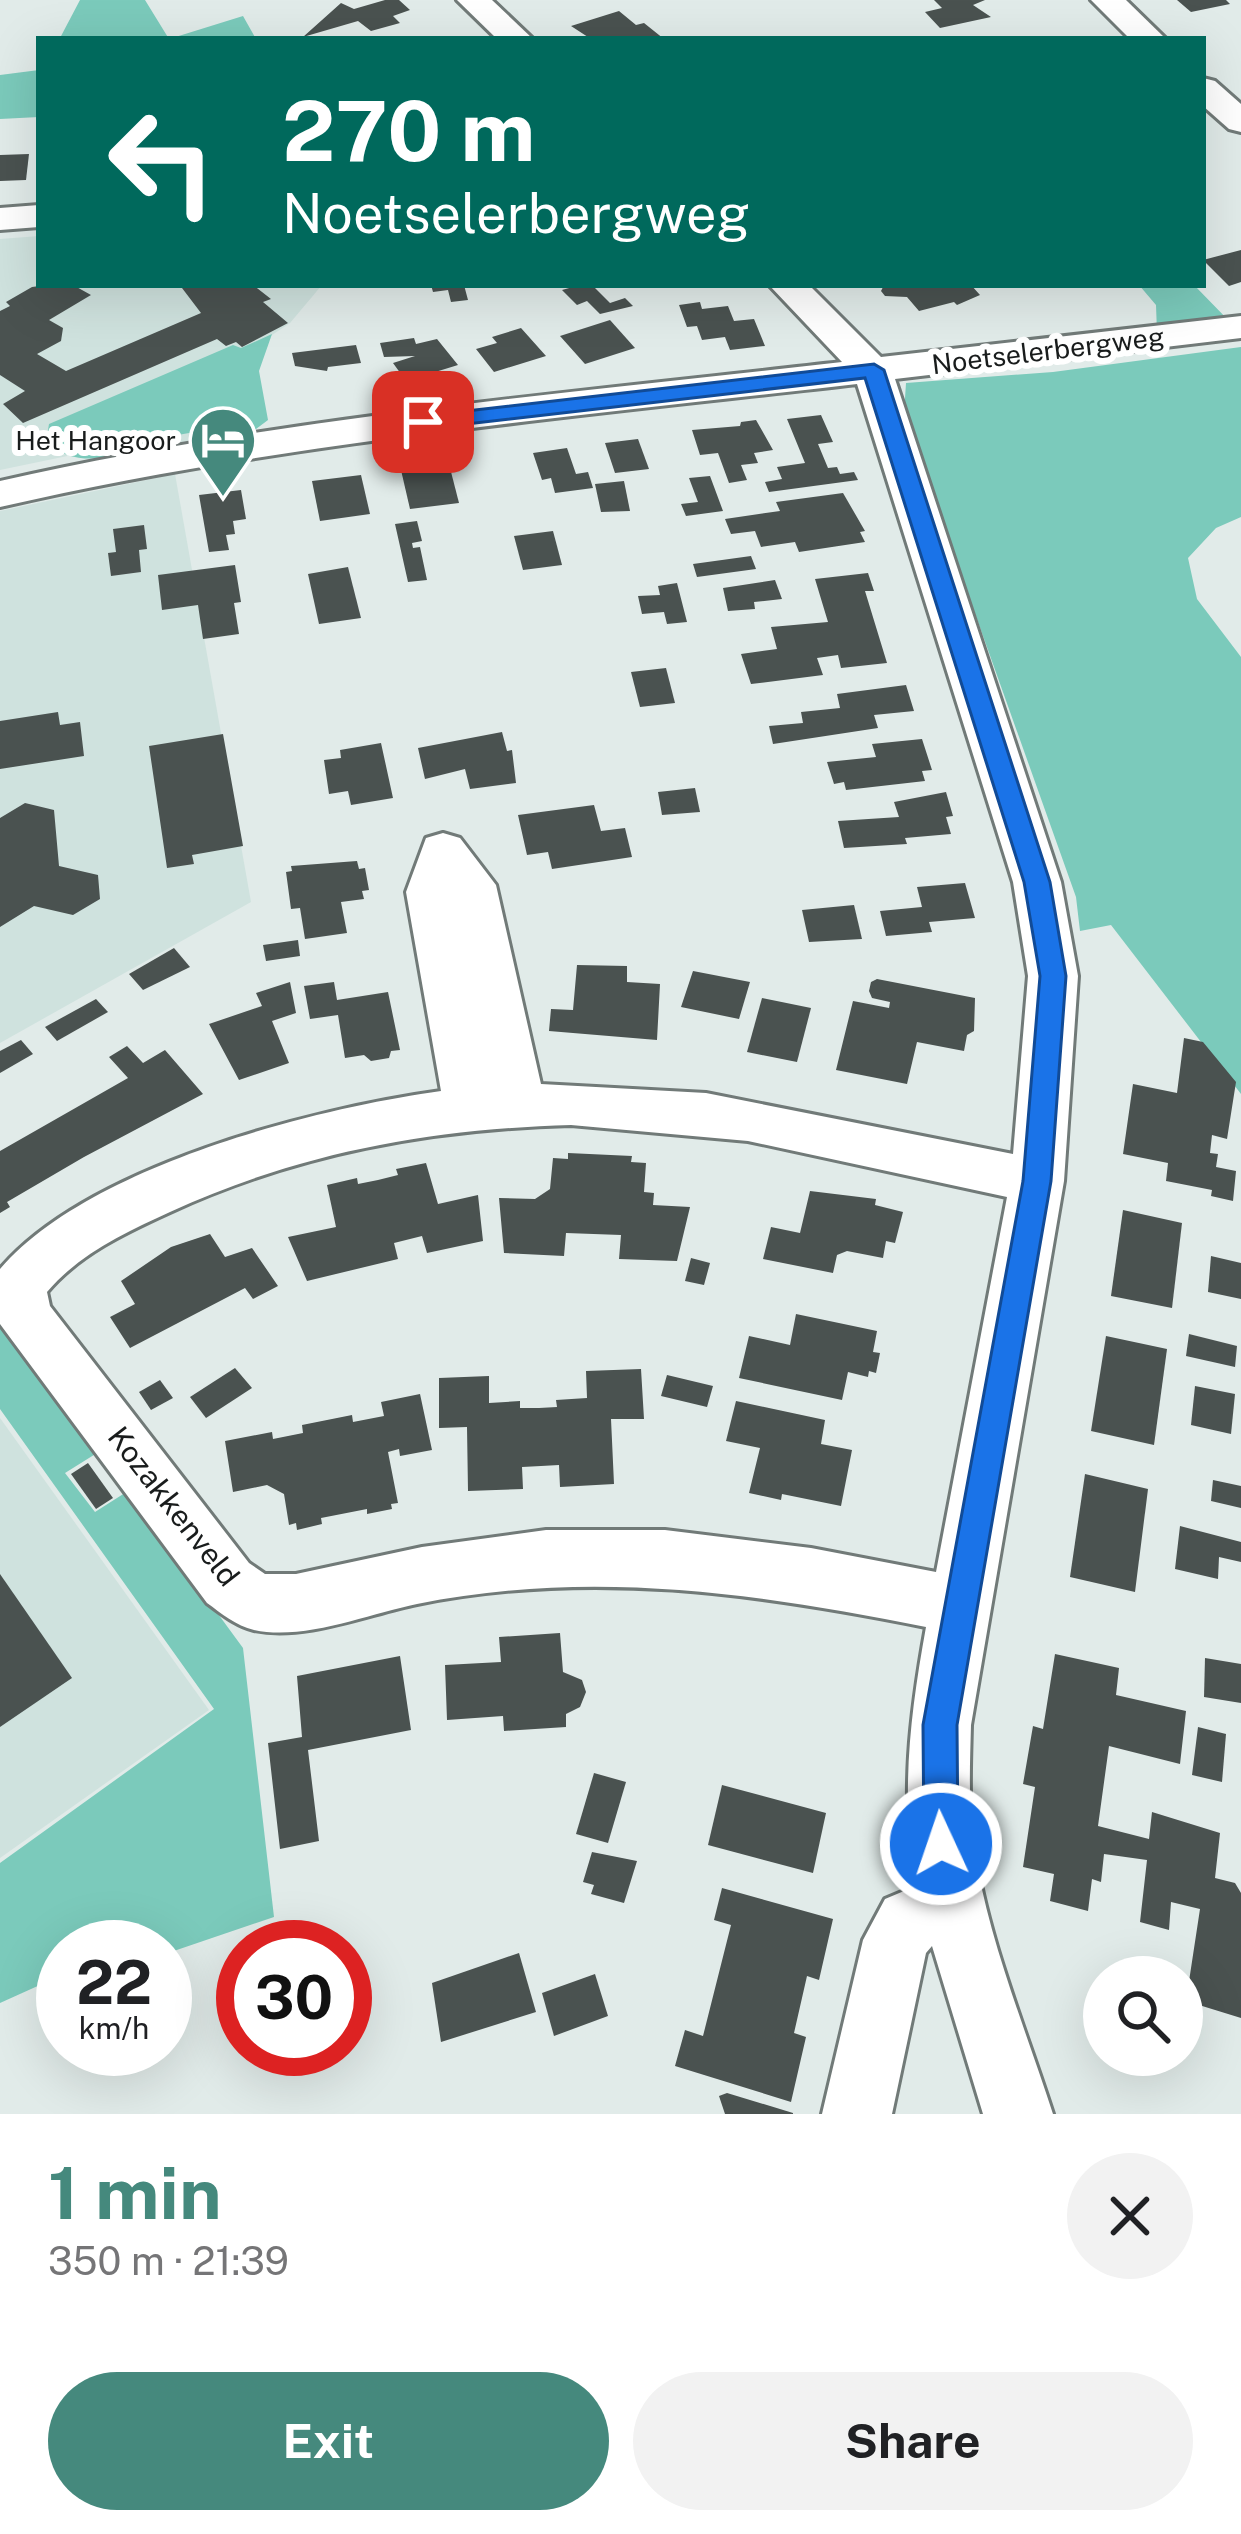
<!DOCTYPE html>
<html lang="en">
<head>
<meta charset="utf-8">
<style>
	:root { --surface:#fff; --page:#f2f2f2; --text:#202124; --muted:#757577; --accent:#45897d }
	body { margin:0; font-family:"Public Sans",sans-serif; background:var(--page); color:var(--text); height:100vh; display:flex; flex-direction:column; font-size:45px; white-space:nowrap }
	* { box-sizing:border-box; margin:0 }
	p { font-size:39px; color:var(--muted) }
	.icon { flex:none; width:66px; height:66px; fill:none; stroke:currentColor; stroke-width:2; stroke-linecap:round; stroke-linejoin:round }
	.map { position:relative; height:2114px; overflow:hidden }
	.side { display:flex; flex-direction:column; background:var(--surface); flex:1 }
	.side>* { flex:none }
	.hud { position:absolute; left:36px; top:36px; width:1170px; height:252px; border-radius:0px; box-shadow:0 12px 48px #0002; background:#00695c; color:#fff; overflow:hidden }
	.buttons { position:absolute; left:1083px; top:1956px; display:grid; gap:24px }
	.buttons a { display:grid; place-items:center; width:120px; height:120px; border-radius:50%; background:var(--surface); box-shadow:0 12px 48px #0002; font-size:60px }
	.speed { position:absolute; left:36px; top:1920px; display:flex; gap:24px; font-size:60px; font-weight:700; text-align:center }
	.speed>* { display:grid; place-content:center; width:156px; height:156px; border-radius:50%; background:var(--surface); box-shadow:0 12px 48px #0002; line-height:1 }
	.speed small { font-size:30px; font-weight:400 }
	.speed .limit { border:18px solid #d22; background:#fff; color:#111 }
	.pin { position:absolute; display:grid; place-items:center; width:102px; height:102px; color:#fff; margin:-51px; border-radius:24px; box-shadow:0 6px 18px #0006 }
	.me { position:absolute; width:132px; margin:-66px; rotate:357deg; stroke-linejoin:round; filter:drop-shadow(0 0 9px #0008) }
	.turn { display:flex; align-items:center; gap:42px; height:252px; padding:0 48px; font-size:54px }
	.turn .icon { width:156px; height:156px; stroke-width:2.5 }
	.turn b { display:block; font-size:84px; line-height:102px }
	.round { display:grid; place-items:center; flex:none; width:126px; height:126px; border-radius:63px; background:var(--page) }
	.headline { display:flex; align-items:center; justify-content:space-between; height:204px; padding:0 48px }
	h1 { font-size:72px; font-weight:700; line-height:90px; color:var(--accent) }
	.action { display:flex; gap:24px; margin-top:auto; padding:24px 48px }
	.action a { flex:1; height:138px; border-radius:72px; background:var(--accent); color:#fff; font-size:48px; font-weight:700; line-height:138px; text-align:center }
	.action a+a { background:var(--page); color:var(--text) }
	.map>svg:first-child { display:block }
</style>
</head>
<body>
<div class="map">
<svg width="1241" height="2114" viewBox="0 0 1241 2114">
	<rect width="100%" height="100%" fill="#e1ebe9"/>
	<g fill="#cfe2de">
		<polygon points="39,236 39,285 322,285 290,323 242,355 244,432 135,450 130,443 0,470 0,239"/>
		<polygon points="175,474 251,902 0,1043 0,511"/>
		<polygon points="0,1418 209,1710 0,1858"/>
	</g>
	<g fill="#7bcabb">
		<polygon points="80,0 145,0 169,39 243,16 256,39 62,39 60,38"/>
		<polygon points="39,70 39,117 0,119 0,75"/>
		<polygon points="1139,285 1194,285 1231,323 1157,333 1156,305"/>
		<path d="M272 334 259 371 268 420 256 429 232 434 229 426 132 443 131 451C104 461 68 464 46 442L49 424 233 345 241 348Z"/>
		<polygon points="1241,347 1241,517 1216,528 1188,558 1197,599 1241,657 1241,1094 1111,925 1080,931 1076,897 904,414 906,383 1053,372"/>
		<polygon points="0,1321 97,1453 65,1473 95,1512 128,1491 243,1648 274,1917 165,1954 165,1947 63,1947 63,1990 58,1991 51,1980 0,2003 0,1863 214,1709 0,1409"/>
	</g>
	<g fill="#4a5250">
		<polygon points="385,0 399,0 410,10 393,16 400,23 371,31 358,21 303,37 341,3 354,9"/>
		<polygon points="934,0 985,0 973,5 991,17 940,28 925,12 942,8"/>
		<polygon points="1177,0 1226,0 1230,4 1191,12"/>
		<polygon points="619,11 636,25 644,23 664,39 591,39 571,26"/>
		<polygon points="29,154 26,180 0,181 0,155"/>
		<polygon points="1241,250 1241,282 1229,286 1203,260"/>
		<polygon points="47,285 73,285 91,295 49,320 63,328 61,341 37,354 66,371 201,313 182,288 189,285 253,285 271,299 263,302 288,323 242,347 236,342 226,346 217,339 23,423 3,404 25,391 0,375 0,311 10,306 6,302 32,287"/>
		<polygon points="431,285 464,285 468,300 451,302 448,290 433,292"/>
		<polygon points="580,285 592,285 610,303 625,298 633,306 600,314 587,301 577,305 562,290"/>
		<polygon points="884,285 971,285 980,295 957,305 954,302 919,311 907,297 885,296 881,291"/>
		<polygon points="700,302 702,309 728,306 734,321 754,319 765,346 730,350 725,337 702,340 697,326 687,327 679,305"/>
		<polygon points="610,320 635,348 585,364 560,336"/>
		<polygon points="521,328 546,356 494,372 476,349 497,343 492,337"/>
		<polygon points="414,338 416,344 437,339 458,365 406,381 393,363 415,356 384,357 380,343"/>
		<polygon points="356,345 361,363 328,367 327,371 295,366 292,353"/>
		<polygon points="821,415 833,442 818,444 828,468 837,467 840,474 854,472 858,480 769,492 765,482 782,479 777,467 805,463 787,419"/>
		<polygon points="756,420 773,450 754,453 758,463 741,465 747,480 729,483 718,453 700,455 692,430 740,426 741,422"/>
		<polygon points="638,439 649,469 615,473 605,443"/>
		<polygon points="567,448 576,474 588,472 593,488 555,493 551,478 542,480 533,453"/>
		<polygon points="449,464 459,503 410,509 401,470"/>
		<polygon points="361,475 370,514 320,521 312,481"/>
		<polygon points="710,476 723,511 686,516 681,504 698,502 689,478"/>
		<polygon points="624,481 630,511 601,512 595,484"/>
		<polygon points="241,490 246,519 233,521 235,534 226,535 229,550 209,552 199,495"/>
		<polygon points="843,493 865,531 860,532 865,542 799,552 795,542 761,547 755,531 731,534 725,519 780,511 776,502"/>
		<polygon points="417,521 422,541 412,543 413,548 420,547 427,580 408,582 395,524"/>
		<polygon points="144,525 147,549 139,550 141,572 111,576 108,553 116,552 113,529"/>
		<polygon points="553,531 562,565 523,570 514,536"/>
		<polygon points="751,556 756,569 697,577 693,564"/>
		<polygon points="235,565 241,602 234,603 239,634 203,639 198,605 162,610 158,575"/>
		<polygon points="348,567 361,618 319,624 308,574"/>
		<polygon points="868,573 874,591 865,591 887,663 841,668 838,655 817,658 823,675 751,684 741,654 777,649 771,627 828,622 815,579"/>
		<polygon points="775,580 782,599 754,602 755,609 728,611 723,588"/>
		<polygon points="677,583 687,622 667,624 664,612 642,614 638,596 660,595 658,586"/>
		<polygon points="666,668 675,703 640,707 631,672"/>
		<polygon points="906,685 914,711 874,715 878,728 773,744 769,726 803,723 801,712 840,708 837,694"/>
		<polygon points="58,712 60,725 80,722 84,756 0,769 0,721"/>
		<polygon points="502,732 507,751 512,750 516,783 470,789 465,769 425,779 418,748"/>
		<polygon points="223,734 243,846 192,855 194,864 167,868 149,746"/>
		<polygon points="922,739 932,770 922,771 925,781 846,790 844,782 834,784 827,762 876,757 872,744"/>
		<polygon points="381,743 393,798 351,805 348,791 329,794 324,760 341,758 340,750"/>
		<polygon points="695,788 700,812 662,815 658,792"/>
		<polygon points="946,792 953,816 946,817 951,834 905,838 907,844 844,848 838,821 899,817 894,802"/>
		<polygon points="25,803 54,810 59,866 98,875 100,899 73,915 34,906 0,927 0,818"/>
		<polygon points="594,805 601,831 625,828 632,857 552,869 548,852 527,855 518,815"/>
		<polygon points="357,861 359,869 365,868 369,890 362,891 364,899 341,902 347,933 305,939 300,908 291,909 286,872 292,871 291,866"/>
		<polygon points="965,883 975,918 929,922 932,932 886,936 880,911 922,907 917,887"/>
		<polygon points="854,905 862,939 809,942 802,910"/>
		<polygon points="298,940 300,956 266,961 263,945"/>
		<polygon points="174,948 190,967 143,990 129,974"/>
		<polygon points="577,965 627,966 627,982 660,984 657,1040 549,1031 551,1009 573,1010"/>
		<polygon points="693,971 750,982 739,1019 681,1007"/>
		<polygon points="877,979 975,998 974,1031 967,1035 964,1051 917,1042 907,1084 836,1070 853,1001 889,1008 890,1002 872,998 869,991 871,982"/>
		<polygon points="290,982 296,1013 272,1021 289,1063 239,1080 209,1024 262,1006 256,993"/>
		<polygon points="334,982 337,1000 388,992 400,1050 391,1051 389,1058 371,1061 364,1055 345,1058 338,1015 310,1019 304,986"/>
		<polygon points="762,998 811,1008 797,1062 747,1052"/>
		<polygon points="96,999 108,1012 57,1041 45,1027"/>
		<polygon points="1184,1038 1203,1042 1236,1082 1227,1139 1212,1135 1210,1153 1218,1154 1216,1167 1236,1171 1233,1201 1211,1196 1212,1190 1166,1181 1168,1163 1123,1154 1133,1084 1177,1093"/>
		<polygon points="21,1040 33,1054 0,1073 0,1051"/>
		<polygon points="127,1046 143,1063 165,1050 203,1094 84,1157 7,1202 10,1207 0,1213 0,1151 128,1078 109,1057"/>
		<polygon points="568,1153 632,1156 631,1162 646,1163 644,1192 654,1193 653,1205 690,1207 677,1261 619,1259 621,1235 566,1233 564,1256 504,1253 499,1198 535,1199 550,1189 553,1158 568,1159"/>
		<polygon points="426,1163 438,1204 478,1195 483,1241 427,1253 422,1236 394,1243 398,1259 307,1281 288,1237 336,1227 327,1185 357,1178 358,1184 378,1180 398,1175 396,1169"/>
		<polygon points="810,1191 876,1199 875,1205 903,1212 895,1243 886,1241 883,1258 847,1251 837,1255 833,1273 763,1259 771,1227 800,1233"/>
		<polygon points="1123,1210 1182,1223 1172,1308 1111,1296"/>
		<polygon points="210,1234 225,1257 252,1248 278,1286 253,1299 245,1288 130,1348 110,1317 135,1304 121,1281 171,1247"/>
		<polygon points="1211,1256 1241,1263 1241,1299 1208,1292"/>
		<polygon points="691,1258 710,1263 704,1285 685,1281"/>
		<polygon points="796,1314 877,1331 873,1352 880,1353 876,1373 869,1371 868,1377 848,1372 842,1400 739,1378 749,1336 790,1345"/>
		<polygon points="1189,1334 1237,1346 1235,1367 1186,1356"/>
		<polygon points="1106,1336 1167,1349 1154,1445 1091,1431"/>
		<polygon points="235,1368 252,1388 206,1418 190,1397"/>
		<polygon points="641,1369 644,1419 611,1419 614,1484 560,1487 559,1465 541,1466 522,1467 523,1489 468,1491 467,1427 439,1428 439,1378 489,1376 489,1403 520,1401 520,1408 539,1408 557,1407 556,1400 587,1398 586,1371"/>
		<polygon points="667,1375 713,1386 707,1407 661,1396"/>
		<polygon points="160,1380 173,1398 151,1410 139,1392"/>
		<polygon points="1195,1386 1235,1394 1231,1434 1191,1425"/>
		<polygon points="420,1394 432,1450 400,1456 399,1449 388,1452 398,1503 391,1504 392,1509 367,1514 367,1509 321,1518 322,1524 297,1530 296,1523 289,1525 284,1494 267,1485 233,1492 225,1441 272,1432 273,1439 303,1433 302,1425 352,1415 353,1422 384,1416 381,1402"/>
		<polygon points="736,1401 825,1420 821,1444 852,1450 841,1506 782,1494 781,1500 749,1493 760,1448 726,1441"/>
		<polygon points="88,1463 113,1498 96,1509 71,1474"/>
		<polygon points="1085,1474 1148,1489 1135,1592 1070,1577"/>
		<polygon points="1213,1480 1241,1486 1241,1508 1211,1501"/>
		<polygon points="1180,1526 1241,1542 1241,1562 1219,1557 1218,1579 1175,1569"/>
		<polygon points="0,1574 72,1678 0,1727"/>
		<polygon points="560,1633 563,1672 582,1680 586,1692 580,1707 566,1714 566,1727 504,1731 503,1716 447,1720 445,1665 501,1662 499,1637"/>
		<polygon points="1055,1654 1119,1668 1116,1695 1186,1711 1180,1764 1109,1746 1098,1826 1149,1839 1152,1812 1220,1833 1215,1878 1235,1883 1241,1893 1241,2018 1186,2001 1200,1909 1171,1902 1169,1930 1140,1922 1147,1860 1104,1854 1101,1882 1092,1879 1088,1911 1050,1901 1054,1874 1023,1867 1035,1787 1023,1784 1033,1726 1043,1729"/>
		<polygon points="400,1656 411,1730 308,1750 319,1841 280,1849 268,1743 302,1737 297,1676"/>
		<polygon points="1205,1658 1241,1664 1241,1703 1204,1697"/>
		<polygon points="1198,1727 1226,1734 1222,1782 1192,1775"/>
		<polygon points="594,1773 626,1782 608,1843 576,1834"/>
		<polygon points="722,1785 826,1813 813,1873 708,1845"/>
		<polygon points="592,1852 637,1861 624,1903 591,1894 594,1885 583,1882"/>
		<polygon points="722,1888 833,1919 819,1980 807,1976 794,2033 806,2037 791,2102 675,2066 685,2030 703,2036 731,1925 714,1920"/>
		<polygon points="519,1953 536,2012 441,2042 432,1983"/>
		<polygon points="595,1974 608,2016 554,2036 542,1993"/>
		<polygon points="727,2093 793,2113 793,2114 725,2114 719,2096"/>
	</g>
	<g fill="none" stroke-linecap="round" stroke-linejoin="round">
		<defs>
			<g id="minor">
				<polygon points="457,0 492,0 533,39 497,39"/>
				<polygon points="1091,0 1126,0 1166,39 1130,39"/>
				<polygon points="1203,78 1215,81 1241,104 1241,132 1229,129 1203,106"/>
				<polygon points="39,205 39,227 0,230 0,208"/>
				<path d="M769 285H809L881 357 1241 316V338L895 379 1061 882 1078 976 1064 1181 971 1725C970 1765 968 1806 974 1846 987 1937 1025 2027 1053 2114H983L932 1946 926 1953 892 2114H822L863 1940 885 1899 916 1886C900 1797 910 1715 926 1627 756 1593 589 1569 417 1604 368 1614 304 1641 254 1630 236 1626 221 1613 207 1603L0 1324V1269C87 1167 311 1109 441 1091L406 892 426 838 443 833 460 838 496 885 541 1084 706 1093 1013 1154 1028 976 1013 882 857 384C571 417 282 442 0 507V481C277 418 561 394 842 362ZM571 1125 748 1141 1007 1197 936 1572 811 1548 665 1530H546L422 1547 296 1574H265L249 1563 50 1306 47 1292C79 1254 126 1232 170 1212 298 1153 430 1129 571 1125Z"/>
			</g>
		</defs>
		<use href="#minor" stroke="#717a78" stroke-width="6"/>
		<use href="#minor" fill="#fff" fill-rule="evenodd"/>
	</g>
	<polygon fill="#1a73e8" stroke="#114b97" stroke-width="3" points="874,364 884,370 1050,882 1066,976 1051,1181 957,1725 958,1844 953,1857 941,1862 929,1857 924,1844 923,1725 1023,1181 1040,976 1024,882 865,378 423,429 412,422 423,416"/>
	<defs>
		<symbol id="hotel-pin" viewBox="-11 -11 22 30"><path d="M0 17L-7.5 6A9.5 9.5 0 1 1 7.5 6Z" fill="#45897d" stroke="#fff"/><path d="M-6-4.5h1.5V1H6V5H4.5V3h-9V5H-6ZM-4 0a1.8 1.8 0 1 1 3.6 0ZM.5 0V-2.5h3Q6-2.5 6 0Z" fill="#fff"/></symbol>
	</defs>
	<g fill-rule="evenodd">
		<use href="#hotel-pin" x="185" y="402" width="76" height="104"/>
	</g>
	<g text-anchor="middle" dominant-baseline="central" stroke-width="12" stroke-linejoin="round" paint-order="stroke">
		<g font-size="27" fill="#191c1c" stroke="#fff">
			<text transform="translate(1048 350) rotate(-7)">Noetselerbergweg</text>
		</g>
		<g font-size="27" fill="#191c1c" stroke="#fff" text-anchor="end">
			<text x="176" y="440">Het Hangoor</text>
		</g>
		<g font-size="30" fill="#191c1c" stroke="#fff">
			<text transform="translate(174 1506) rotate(52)">Kozakkenveld</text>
		</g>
	</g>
</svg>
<div class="buttons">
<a><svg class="icon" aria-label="search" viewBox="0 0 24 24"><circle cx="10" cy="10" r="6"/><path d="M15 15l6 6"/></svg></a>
</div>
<div class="speed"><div>22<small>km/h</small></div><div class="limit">30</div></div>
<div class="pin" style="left:423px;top:422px;background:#d93025"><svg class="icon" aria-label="arrive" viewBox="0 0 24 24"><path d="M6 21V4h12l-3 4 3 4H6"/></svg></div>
<svg class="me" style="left:941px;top:1844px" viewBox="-20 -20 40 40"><circle r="17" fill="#1a73e8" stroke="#fff" stroke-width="3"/><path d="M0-11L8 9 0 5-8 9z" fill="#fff"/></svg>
<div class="hud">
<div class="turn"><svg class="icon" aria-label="left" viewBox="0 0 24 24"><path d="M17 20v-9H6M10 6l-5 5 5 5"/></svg><div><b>270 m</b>Noetselerbergweg</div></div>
</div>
</div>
<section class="side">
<div class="headline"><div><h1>1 min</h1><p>350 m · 21:39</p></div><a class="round"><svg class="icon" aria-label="close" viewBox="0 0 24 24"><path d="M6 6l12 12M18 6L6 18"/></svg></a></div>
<div class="action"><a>Exit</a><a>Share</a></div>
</section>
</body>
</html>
